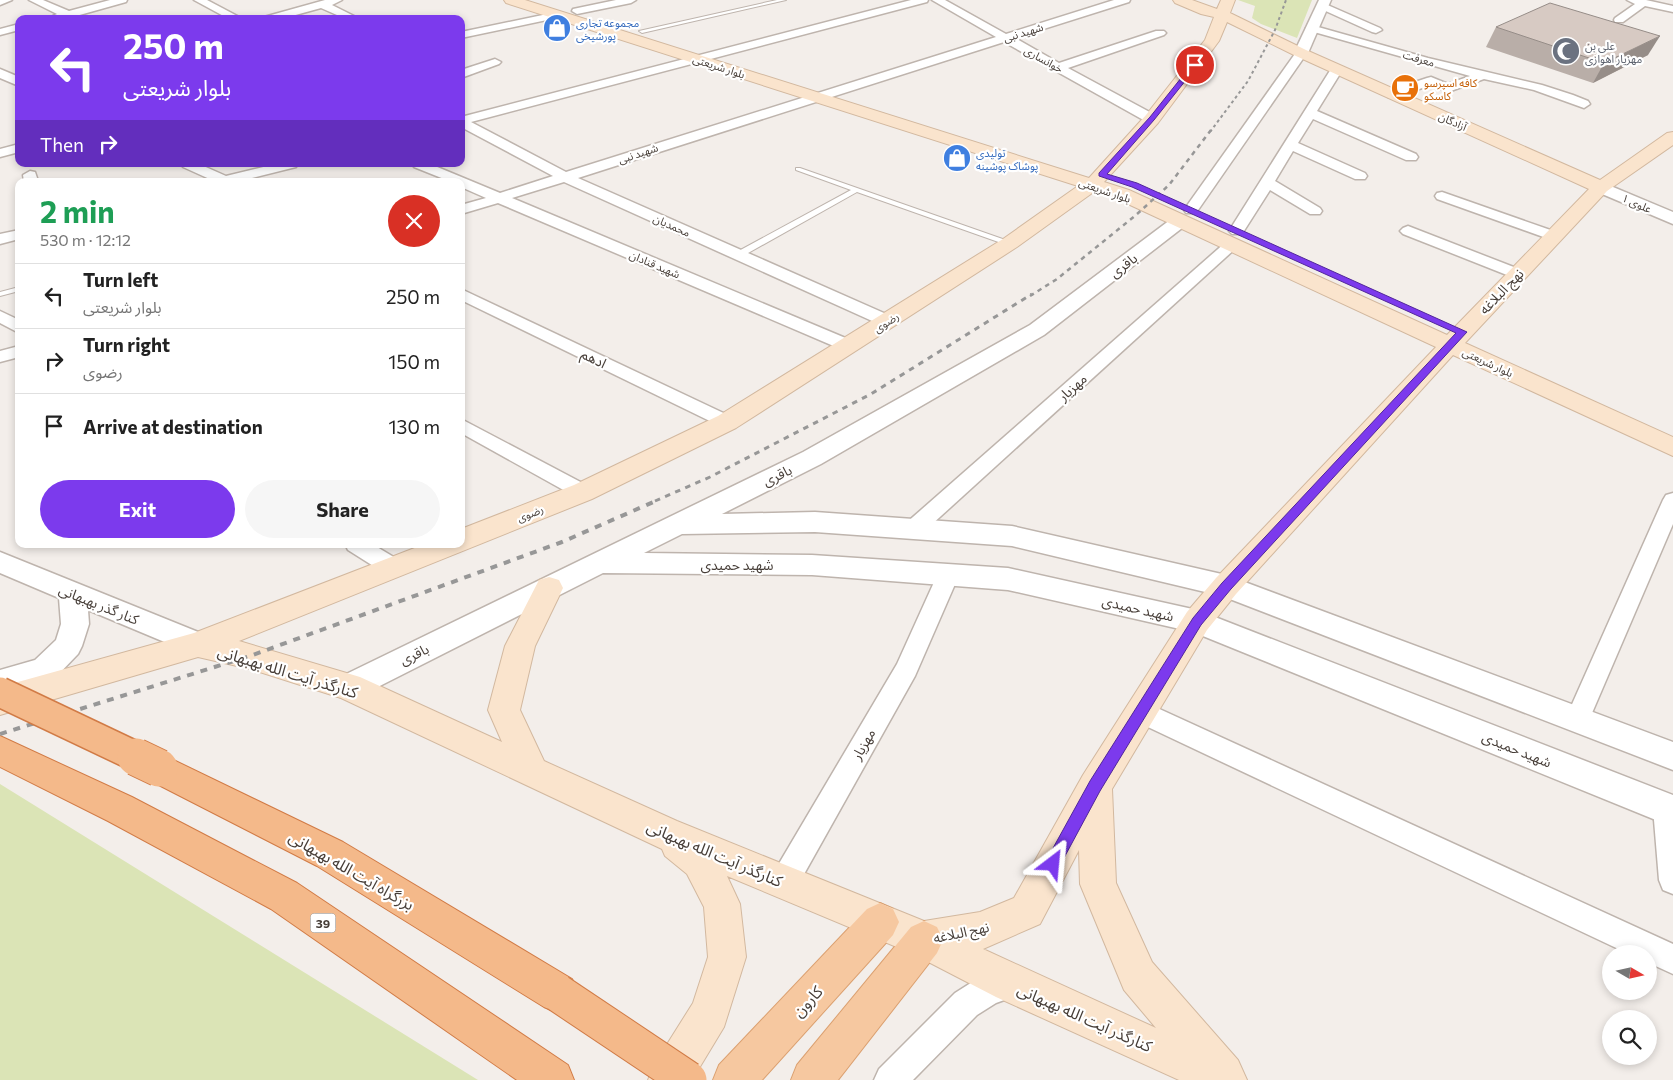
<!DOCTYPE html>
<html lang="en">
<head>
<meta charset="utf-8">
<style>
	:root { --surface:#fff; --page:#f6f6f6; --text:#222; --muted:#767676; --line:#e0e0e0; --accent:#7c3aed }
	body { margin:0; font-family:Commissioner,"Noto Sans Arabic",sans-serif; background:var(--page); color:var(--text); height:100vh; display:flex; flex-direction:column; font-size:19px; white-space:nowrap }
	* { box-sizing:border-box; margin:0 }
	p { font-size:16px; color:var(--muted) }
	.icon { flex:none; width:28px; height:28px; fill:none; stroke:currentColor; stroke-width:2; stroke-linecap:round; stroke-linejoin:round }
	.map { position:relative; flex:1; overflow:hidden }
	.sheet { position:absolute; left:15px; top:178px; width:450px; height:370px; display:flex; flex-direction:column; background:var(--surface); border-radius:10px; box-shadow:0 2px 8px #0003 }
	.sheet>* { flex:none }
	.guide { position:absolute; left:15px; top:15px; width:450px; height:152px; border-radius:10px; box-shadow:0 2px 8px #0003; background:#7c3aed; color:#fff; overflow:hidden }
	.needle { width:32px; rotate:99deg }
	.tools { position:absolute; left:1602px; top:945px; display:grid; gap:10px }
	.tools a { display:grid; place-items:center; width:55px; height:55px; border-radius:50%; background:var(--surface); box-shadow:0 2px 8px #0003; font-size:25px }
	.pin { position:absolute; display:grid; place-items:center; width:42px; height:42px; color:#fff; margin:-21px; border:2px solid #fff; border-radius:50%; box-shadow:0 1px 5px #0007 }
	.me { position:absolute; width:55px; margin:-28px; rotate:29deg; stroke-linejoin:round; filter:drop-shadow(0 0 4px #0008) }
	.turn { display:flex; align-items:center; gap:18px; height:105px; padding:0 25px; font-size:22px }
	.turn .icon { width:65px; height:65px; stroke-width:2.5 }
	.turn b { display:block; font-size:35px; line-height:42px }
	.then { display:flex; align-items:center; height:48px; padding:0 25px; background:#0003; gap:10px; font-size:19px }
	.round { display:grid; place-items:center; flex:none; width:52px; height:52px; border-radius:26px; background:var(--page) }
	.head { display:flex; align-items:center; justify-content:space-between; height:85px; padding:0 25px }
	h1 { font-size:30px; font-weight:700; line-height:38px; color:#1e9e55 }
	.button { display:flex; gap:10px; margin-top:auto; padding:10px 25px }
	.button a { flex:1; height:58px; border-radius:30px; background:var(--accent); color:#fff; font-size:20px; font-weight:700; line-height:58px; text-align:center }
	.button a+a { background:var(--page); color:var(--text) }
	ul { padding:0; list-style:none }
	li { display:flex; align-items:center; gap:15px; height:65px; padding:0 25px; border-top:1px solid var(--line) }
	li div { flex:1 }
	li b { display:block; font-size:19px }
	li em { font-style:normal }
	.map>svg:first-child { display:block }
</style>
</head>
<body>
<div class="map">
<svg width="1673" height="1080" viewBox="0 0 1673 1080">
	<rect width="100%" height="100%" fill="#f3eeea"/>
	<g fill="#dbe4b6">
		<polygon points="1238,0 1312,0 1297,38 1261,24 1252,18 1255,6"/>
		<polygon points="0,784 478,1080 0,1080"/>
	</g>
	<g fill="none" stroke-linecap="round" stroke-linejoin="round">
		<defs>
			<g id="service">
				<polygon points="777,0 786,0 642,33 639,31"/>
				<polygon points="796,168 800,168 1014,243 1007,245 857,192 741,257 735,257 735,253 851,190 796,170"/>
				<polygon points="19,287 19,291 0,296 0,292"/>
			</g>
			<g id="minor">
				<polygon points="0,0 12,0 0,5"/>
				<polygon points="29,0 43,0 69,11 110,0 127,0 126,2 76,16 73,19 46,19 57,14"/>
				<polygon points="194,0 207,0 243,19 229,19"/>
				<polygon points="325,0 342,0 332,5 360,19 346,19 321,8 281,19 263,19 264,17"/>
				<polygon points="616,0 636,0 631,3 577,14 572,11 573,9"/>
				<polygon points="911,0 928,0 927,2 471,122 566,172 996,37 932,0 945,0 1006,34 1114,0 1130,0 1129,2 1015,38 1059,63 1156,31 1164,31 1166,33 1164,35 1068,68 1157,116 1158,119 1157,122 1147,122 1004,42 578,178 893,317 895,321 893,325 881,325 564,182 512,198 855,342 858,346 855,350 849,351 843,350 498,203 461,214 461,205 486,198 461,187 461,181 449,181 414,167 412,164 430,164 500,193 553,176 461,127 461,117"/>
				<polygon points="1627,0 1646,0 1673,6 1673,12 1645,6 1623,22 1615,22 1614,20 1615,18 1635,4"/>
				<polygon points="1323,3 1380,28 1382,30 1376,33 1372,32 1319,8 1318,6 1319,4"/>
				<polygon points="557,12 562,15 561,17 461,38 461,32"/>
				<polygon points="19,24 19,30 0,35 0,29"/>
				<polygon points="1311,25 1428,58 1542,85 1573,95 1588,101 1590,104 1584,108 1534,90 1484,79 1448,92 1431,85 1396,97 1388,97 1386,94 1388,91 1427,78 1431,77 1448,84 1470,76 1307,30 1306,28"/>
				<polygon points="1301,50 1307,53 1196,213 1186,213 1184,210 1186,207 1297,51"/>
				<polygon points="495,59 501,62 499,64 461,78 461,70"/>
				<polygon points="1337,65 1343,69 1317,111 1416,154 1418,157 1416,160 1406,160 1313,119 1298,143 1365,173 1367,176 1365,179 1355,179 1293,151 1275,181 1320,208 1322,211 1320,214 1310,214 1270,190 1242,234 1232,234 1229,231 1331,69"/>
				<polygon points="0,69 19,77 19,86 0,78"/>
				<polygon points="19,144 19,152 0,157 0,149"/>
				<polygon points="181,164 199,164 226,176 276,164 298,164 296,167 240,181 214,181 183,167"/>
				<polygon points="30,171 35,172 38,181 24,181 23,175"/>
				<polygon points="1442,192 1559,233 1562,236 1559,239 1549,239 1437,199 1435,196 1437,193"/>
				<polygon points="1408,226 1524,271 1526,274 1524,277 1512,277 1403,234 1400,231 1403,228"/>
				<polygon points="19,230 19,239 0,244 0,234"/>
				<polygon points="1231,240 1236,242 1239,245 1236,248 919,536 912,538 905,536 901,530 905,524 1226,242"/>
				<polygon points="461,289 734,418 736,422 734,426 727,428 720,426 461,300"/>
				<polygon points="0,311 19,320 19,333 0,323"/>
				<polygon points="19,346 19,357 0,362 0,351"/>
				<polygon points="461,419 590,487 593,492 590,497 583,499 576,497 461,433"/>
				<polygon points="1673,493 1673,524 1589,720 1586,728 1577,731 1568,728 1565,720 1663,500 1666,495"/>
				<polygon points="345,544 372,544 402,562 405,568 402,574 394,576 386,574 348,550"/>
				<polygon points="948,566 956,569 959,575 915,676 794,892 784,896 774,892 770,882 774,872 897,664 940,569"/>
				<polygon points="1142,701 1673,944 1673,974 1649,963 1649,954 1629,954 1133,720 1130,712 1133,704"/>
				<polygon points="1666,795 1673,798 1673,894 1663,890 1659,880 1653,808 1657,799"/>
				<polygon points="1010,968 1021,972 1025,983 1021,994 996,1003 977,1015 913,1080 874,1080 879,1069 955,993 977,979"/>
			</g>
			<g id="tertiary">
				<polygon points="1319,0 1331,0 1308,53 1306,56 1296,56 1294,53"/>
				<polygon points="1601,182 1673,212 1673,224 1595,191 1592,187 1595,183"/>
				<polygon points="1180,215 1186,217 1189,221 1186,225 1044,335 821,464 722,514 815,512 1012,526 1226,575 1673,742 1673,770 1222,596 1012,546 815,532 682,534 644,553 812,555 1008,568 1197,610 1673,795 1673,827 1193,632 1008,590 812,575 603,573 360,696 349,700 338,696 334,687 338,678 803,452 1030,325 1174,217"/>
				<polygon points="0,552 208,636 212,644 208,652 198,656 88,610 89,624 82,646 78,654 54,679 0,696 0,670 35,660 56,640 61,624 59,598 0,573"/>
			</g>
			<path id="secondary" d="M504 0H525L1089 178 1146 115 1205 40 1214 17 1201 14 1175 3 1173 0H1192L1217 9 1221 0H1235L1230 13 1306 50 1600 180 1667 133 1673 132V145L1607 191 1465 343 1673 437V456L1453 355 1236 594 1207 630 1112 789 1116 883 1152 962 1238 1060 1247 1080H1179L996 997 911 953 727 876 740 904 746 957 724 1027 692 1080H648L654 1065 693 1003 708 957 704 907 687 874 665 856 662 849 341 698 250 669 198 657 0 715V687L194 633 425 544H461V529L574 485 718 416 1003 239 1078 186 506 3ZM1227 22 1296 56 1589 189 1447 335 1129 190 1104 182 1158 123 1219 41ZM1095 191 1115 198 1436 347 1216 578 1187 612 1083 775 1014 898 980 912 924 921 677 821 544 761 520 710 535 646 563 588 559 580 549 577 539 580 505 646 488 710 502 742 360 677 239 641 592 499 736 428 1017 247ZM1079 850 1080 884 1124 990 1156 1028 983 949 1040 924Z"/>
			<g id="primary">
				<polygon points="880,903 893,909 899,922 893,935 762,1080 713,1080 719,1065 867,909"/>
				<polygon points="924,921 937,927 943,940 937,953 838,1080 791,1080 797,1065 911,927"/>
			</g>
			<g id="trunk">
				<polygon points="0,736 132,797 297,883 568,1065 574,1080 517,1080 271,909 108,821 0,767"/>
				<polygon points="159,753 343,842 572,979 578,993 572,1007 558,1013 544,1007 317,866 147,779 142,768 147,757"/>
			</g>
		</defs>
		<use href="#service" stroke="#beb4ad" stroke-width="2"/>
		<use href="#minor" stroke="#beb4ad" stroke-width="3"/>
		<use href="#tertiary" stroke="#beb4ad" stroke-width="3"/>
		<use href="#secondary" stroke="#d2b89f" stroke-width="2"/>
		<use href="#primary" stroke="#dba070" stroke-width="2"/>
		<use href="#trunk" stroke="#d17b46" stroke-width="2"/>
		<use href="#service" fill="#fff" fill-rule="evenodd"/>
		<use href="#minor" fill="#fff" fill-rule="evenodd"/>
		<use href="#tertiary" fill="#fff" fill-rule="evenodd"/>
		<use href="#secondary" fill="#fae4cd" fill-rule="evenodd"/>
		<use href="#primary" fill="#f6c8a0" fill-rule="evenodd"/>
		<use href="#trunk" fill="#f4b98a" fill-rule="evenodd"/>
		<polyline stroke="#979797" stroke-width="2" stroke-dasharray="3 3" stroke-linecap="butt" points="1210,132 1248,81 1275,30 1286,0"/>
		<polyline stroke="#979797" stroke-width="2.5" stroke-dasharray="4.5 4.5" stroke-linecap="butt" points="1030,296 1057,279 1136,215 1169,185 1211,130"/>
		<polyline stroke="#979797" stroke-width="3" stroke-dasharray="5.5 5.5" stroke-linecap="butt" points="655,501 710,477 871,394 1032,294"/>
		<polyline stroke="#979797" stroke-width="4" stroke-dasharray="7 7" stroke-linecap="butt" points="0,734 250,656 562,542 658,500"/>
		<defs>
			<polyline id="trunk-bridge-far1" points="0,692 139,758"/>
			<g id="trunk-bridge">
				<polyline points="136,757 159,768"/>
				<polyline points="558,993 688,1080"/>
			</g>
		</defs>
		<use href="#trunk-bridge-far1" stroke="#d17b46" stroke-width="32" stroke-linecap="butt"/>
		<use href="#trunk-bridge" stroke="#d17b46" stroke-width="39" stroke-linecap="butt"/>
		<use href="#trunk-bridge-far1" stroke="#f4b98a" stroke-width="29"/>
		<use href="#trunk-bridge" stroke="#f4b98a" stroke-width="37"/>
	</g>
	<polygon fill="#b9aea8" points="1496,27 1648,55 1593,83 1486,47"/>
	<polygon fill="#968d88" points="1660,36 1648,55 1593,83 1604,63"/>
	<polygon fill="#d7cac3" stroke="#968d88" points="1550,3 1660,36 1604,63 1496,27"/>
	<polygon fill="#7c3aed" stroke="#51269a" points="1193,63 1198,65 1154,120 1107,174 1137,183 1467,332 1231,589 1201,625 1100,791 1058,869 1053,871 1047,869 1045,864 1047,859 1090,781 1193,618 1222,583 1456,333 1132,187 1099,176 1099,173 1150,117"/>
	<defs>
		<symbol id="shop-disc" viewBox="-11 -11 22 22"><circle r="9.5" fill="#3f7fe0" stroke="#fff"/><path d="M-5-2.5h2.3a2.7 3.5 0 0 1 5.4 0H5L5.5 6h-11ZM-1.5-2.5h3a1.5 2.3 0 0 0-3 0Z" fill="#fff"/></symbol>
		<symbol id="mosque-disc" viewBox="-11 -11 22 22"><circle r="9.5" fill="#6b7280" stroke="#fff"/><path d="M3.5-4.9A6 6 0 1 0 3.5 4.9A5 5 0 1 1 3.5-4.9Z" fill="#fff"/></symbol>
		<symbol id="cafe-disc" viewBox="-11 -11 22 22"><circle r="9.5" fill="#e8710a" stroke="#fff"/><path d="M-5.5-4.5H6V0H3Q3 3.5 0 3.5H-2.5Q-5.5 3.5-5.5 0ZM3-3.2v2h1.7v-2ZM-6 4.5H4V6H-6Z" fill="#fff"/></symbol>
	</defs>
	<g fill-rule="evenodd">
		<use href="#shop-disc" x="541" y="12" width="32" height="32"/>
		<use href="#mosque-disc" x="1550" y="35" width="32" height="32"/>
		<use href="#cafe-disc" x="1389" y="72" width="32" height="32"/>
		<use href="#shop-disc" x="941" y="142" width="32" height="32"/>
	</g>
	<g text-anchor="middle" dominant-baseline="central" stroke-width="4.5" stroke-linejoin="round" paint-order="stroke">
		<g font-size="11" fill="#366cbe" stroke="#fff" text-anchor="start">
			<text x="576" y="22">مجموعه تجاری<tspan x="576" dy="13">پورشیخی</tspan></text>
			<text x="976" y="152">تولیدی<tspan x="976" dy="13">پوشاک پوشینه</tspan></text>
		</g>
		<g font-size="11" fill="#473e38" stroke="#fff">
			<text transform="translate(1023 32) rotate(-17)">شهید نبی</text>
			<text transform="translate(1419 58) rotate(16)">معرفت</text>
			<text transform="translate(1044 59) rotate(29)">خوانساری</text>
			<text transform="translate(719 66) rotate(18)">بلوار شریعتی</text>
			<text transform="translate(1453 121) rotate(24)">آزادگان</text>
			<text transform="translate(638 153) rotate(-18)">شهید نبی</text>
			<text transform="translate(1105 190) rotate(19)">بلوار شریعتی</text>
			<text transform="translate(1637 203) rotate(24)">علوی ۱</text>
			<text transform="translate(672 225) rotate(24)">محمدیان</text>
			<text transform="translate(655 264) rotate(23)">شهید قنادان</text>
			<text transform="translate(886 322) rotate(-33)">رضوی</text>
			<text transform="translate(1488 362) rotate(25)">بلوار شریعتی</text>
			<text transform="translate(530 513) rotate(-22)">رضوی</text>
		</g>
		<g font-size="11" fill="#5b616d" stroke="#fff" text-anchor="start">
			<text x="1585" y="45">علی بن<tspan x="1585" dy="13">مهزیار اهوازی</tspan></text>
		</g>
		<g font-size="11" fill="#c56008" stroke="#fff" text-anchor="start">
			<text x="1424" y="82">کافه اسپرسو<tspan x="1424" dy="13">کاسکو</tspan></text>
		</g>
		<rect fill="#fff" stroke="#7e7874" stroke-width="1" x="310.5" y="913.5" width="25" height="19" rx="4"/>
		<g font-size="12" font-weight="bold" fill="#473e38">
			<text x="323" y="923">39</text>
		</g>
		<g font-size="14" fill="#473e38" stroke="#fff">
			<text transform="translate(1123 265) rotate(-37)">باقری</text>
			<text transform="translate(1501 291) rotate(-46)">نهج البلاغه</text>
			<text transform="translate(594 358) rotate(26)">ادهم</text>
			<text transform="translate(1072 387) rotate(-42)">مهزیار</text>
			<text transform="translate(777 475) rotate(-26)">باقری</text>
			<text x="737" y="564">شهید حمیدی</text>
			<text transform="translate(99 604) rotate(22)">کنار گذر بهبهانی</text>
			<text transform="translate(1138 608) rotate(13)">شهید حمیدی</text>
			<text transform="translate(414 654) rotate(-26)">باقری</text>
			<text transform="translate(863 744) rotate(-60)">مهزیار</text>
			<text transform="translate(1517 749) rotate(22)">شهید حمیدی</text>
			<text transform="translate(961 932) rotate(-12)">نهج البلاغه</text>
		</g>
		<g font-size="16" fill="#473e38" stroke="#fff">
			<text transform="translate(288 671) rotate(17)">کنارگذر آیت الله بهبهانی</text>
			<text transform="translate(715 853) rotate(23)">کنارگذر آیت الله بهبهانی</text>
			<text transform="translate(352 870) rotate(30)">بزرگراه آیت الله بهبهانی</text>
			<text transform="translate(807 1001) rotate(-47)">کارون</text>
			<text transform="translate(1085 1017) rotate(24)">کنارگذر آیت الله بهبهانی</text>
		</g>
	</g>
</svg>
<div class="tools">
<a><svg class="needle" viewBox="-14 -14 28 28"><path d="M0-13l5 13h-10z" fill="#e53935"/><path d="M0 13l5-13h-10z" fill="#767676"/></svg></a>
<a><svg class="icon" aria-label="search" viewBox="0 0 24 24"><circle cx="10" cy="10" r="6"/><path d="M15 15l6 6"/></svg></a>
</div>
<div class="pin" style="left:1195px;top:65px;background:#d93025"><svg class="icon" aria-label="arrive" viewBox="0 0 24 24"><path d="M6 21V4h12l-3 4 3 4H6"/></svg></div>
<svg class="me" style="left:1053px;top:864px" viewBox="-20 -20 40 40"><path d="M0-17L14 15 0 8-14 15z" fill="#7c3aed" stroke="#fff" stroke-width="4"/></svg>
<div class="guide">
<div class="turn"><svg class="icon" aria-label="left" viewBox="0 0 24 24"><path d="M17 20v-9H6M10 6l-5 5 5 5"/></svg><div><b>250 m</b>بلوار شریعتی</div></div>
<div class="then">Then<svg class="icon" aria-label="right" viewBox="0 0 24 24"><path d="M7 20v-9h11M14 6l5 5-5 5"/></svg></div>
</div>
<section class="sheet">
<div class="head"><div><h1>2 min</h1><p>530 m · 12:12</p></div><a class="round" style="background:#d93025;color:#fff"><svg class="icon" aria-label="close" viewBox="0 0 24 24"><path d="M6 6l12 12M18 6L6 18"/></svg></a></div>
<ul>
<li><svg class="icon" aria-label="left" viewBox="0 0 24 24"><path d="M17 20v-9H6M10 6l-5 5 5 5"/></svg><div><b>Turn left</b><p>بلوار شریعتی</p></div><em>250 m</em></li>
<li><svg class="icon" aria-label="right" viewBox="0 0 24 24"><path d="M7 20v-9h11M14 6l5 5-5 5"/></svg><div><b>Turn right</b><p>رضوی</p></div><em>150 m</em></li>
<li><svg class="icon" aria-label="arrive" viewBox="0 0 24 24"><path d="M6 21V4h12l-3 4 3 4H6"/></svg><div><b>Arrive at destination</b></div><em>130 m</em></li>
</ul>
<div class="button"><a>Exit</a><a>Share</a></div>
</section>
</div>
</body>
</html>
